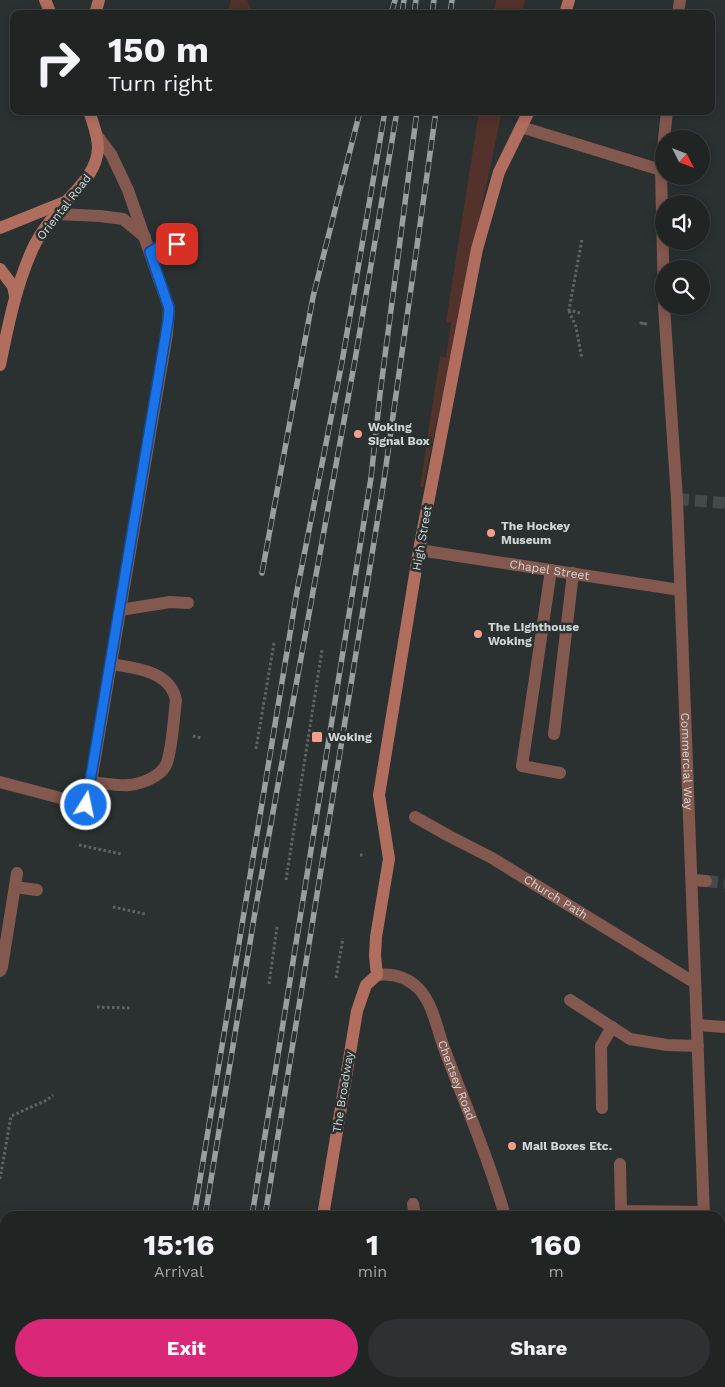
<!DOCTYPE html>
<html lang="en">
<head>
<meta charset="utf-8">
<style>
	:root { --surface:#202524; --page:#2d3131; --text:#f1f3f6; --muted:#a2a5a6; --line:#3d4241; --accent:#db2777 }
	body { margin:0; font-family:"Work Sans",sans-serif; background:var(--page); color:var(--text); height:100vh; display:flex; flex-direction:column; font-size:19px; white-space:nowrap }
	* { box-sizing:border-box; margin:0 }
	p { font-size:16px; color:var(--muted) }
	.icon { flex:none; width:28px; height:28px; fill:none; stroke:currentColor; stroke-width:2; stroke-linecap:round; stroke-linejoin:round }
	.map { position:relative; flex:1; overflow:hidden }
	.side { position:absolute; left:0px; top:1211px; width:725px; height:176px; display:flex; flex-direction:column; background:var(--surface); border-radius:15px 15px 0 0; box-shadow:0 2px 12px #0003,0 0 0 1px var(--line) }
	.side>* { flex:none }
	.top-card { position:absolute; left:10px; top:10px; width:705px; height:105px; border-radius:10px; box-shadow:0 2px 12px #0003,0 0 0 1px var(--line); background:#202524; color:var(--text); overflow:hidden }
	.needle { width:32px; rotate:132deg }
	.fabs { position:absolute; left:655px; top:130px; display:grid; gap:10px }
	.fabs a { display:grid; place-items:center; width:55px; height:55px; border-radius:50%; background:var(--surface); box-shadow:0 2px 12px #0003,0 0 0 1px var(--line); font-size:25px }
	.pin { position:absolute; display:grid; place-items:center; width:42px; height:42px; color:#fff; margin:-21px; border-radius:10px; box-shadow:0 2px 8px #0006 }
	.me { position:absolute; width:55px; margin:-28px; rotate:10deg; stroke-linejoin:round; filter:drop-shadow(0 0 4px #0008) }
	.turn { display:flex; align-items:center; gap:18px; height:105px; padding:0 15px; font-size:22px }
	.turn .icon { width:65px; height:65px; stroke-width:2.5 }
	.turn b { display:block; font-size:35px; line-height:42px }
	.eta { display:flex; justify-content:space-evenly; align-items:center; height:85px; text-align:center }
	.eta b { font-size:30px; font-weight:700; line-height:35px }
	.button { display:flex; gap:10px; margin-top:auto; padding:10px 15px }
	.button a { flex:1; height:58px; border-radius:30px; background:var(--accent); color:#fff; font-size:20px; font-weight:700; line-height:58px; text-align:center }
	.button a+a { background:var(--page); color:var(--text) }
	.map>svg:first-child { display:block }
</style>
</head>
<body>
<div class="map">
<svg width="725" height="1387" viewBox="0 0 725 1387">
	<rect width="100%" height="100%" fill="#2a3130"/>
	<g fill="#52322b">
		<polygon points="231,0 247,0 253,14 227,14"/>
		<polygon points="496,0 525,0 522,14 494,14"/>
		<polygon points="479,111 502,111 423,487 420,487 440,356 446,358 451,323 446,322"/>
	</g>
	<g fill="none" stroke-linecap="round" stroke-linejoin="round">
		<g stroke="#434a49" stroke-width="12" stroke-dasharray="12 6" stroke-linecap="butt">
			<polyline points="677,499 725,503"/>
			<polyline points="706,881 725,883"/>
		</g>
		<g stroke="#5f6564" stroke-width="3" stroke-dasharray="2.5 2.5" stroke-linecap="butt">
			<polyline points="569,311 576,327 582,359"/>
			<polyline points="580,313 569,310 582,239"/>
			<polyline points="646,324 641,323 647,324"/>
			<polyline points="193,736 201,738"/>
			<polyline points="256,749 274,643"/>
			<polyline points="79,845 121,854"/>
			<polyline points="360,855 365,855"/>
			<polyline points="286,880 322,650"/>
			<polyline points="113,907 145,914"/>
			<polyline points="336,978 343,938"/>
			<polyline points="269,984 277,927"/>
			<polyline points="97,1007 130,1008"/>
			<polyline points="0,1179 11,1116 47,1100 53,1095"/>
		</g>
		<g stroke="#83584f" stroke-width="12">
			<polyline points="150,252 160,246 177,244"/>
			<polyline points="551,570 522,766 560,773"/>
			<polyline points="120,610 170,602 188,603"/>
			<polyline points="554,734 573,573"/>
			<path d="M91 782C103 783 117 786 129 785 141 784 160 777 166 765 172 752 174 716 176 700 170 671 136 668 111 664"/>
			<polyline points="15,887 37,890"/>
			<polyline points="0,971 2,967 17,873"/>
			<polyline points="570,1000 630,1039 667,1045 698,1046"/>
			<polyline points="602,1108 601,1046 612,1027"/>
			<polyline points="620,1164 621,1211 704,1212"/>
			<polyline points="413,1204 415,1216"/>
			<polyline points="431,1382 431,1387"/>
		</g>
		<g stroke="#83584f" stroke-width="12">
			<polyline points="678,14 680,0"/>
			<polyline points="521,127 661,170"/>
			<polyline points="664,139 667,111"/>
			<polyline points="664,141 661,170 664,301"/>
			<polyline points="56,214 100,216 123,219 145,237"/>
			<path id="s1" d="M664 306 677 499 704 1216"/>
			<path id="s2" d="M419 550 680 590"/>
			<polyline points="0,782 87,805 167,334 169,308 128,190 111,154 96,134"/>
			<path id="s3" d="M415 817 449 836 492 858 695 983"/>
			<polyline points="692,880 706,881"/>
			<path id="s4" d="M377 975C394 973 407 977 419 989 433 1004 437 1029 444 1048 465 1104 489 1159 505 1216"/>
			<polyline points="697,1025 725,1027"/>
			<polyline points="720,1349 725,1350"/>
			<polyline points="569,1382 570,1387"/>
		</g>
		<g stroke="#b16e5f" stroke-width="12">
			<polyline points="45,0 51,14"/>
			<polyline points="95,14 99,0"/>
			<polyline points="565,14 569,0"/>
			<polyline points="0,228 67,201"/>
			<polyline points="0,269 13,286 15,296"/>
			<path d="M0 365C8 326 16 285 33 248 41 231 54 216 66 202 80 186 97 171 98 148 98 135 93 123 89 111"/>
			<polyline points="323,1216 357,1011 366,985 377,975 375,956 376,937 389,859 379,795 419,550 477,249 499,172 529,111"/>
			<polyline points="295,1387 295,1382"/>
		</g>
		<defs>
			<g id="rail">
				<polyline points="391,14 395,0"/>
				<polyline points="402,14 404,0"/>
				<polyline points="414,14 416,0"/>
				<polyline points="432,14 434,0"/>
				<polyline points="450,14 452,0"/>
				<polyline points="262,573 313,297 360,111"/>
				<polyline points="194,1216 297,591 342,362 385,111"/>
				<polyline points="205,1216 256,906 355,360 397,111"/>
				<polyline points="252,1216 371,478 380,394 417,111"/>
				<polyline points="265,1216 384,480 436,111"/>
				<polyline points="165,1387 166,1382"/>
				<polyline points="178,1387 178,1382"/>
				<polyline points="224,1387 225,1382"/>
				<polyline points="238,1387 239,1382"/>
			</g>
		</defs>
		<use href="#rail" stroke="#999f9e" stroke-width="5.5"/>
		<use href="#rail" stroke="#2a3130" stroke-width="4" stroke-dasharray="11" stroke-linecap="butt"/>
	</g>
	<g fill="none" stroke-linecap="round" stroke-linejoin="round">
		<defs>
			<polyline id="route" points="86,805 168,321 169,308 150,252 160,246 177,244"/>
		</defs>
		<use href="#route" stroke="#114b97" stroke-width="12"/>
		<use href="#route" stroke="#1a73e8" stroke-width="9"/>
	</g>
	<g fill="#f49d8b" stroke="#2a3130" stroke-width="2">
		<circle cx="358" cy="434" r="5"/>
		<circle cx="491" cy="533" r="5"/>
		<circle cx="478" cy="634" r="5"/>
		<rect x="311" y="731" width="12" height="12" rx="2.5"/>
		<circle cx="512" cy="1146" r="5"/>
	</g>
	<g text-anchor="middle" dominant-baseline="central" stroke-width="5" stroke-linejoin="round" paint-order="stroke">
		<g font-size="12" fill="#d1d6d5" stroke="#2a3130">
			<text transform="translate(64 207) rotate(-52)">Oriental Road</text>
			<text transform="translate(422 538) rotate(-80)">High Street</text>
			<text stroke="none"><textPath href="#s2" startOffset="132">Chapel Street</textPath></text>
			<text stroke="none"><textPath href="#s1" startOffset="456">Commercial Way</textPath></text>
			<text stroke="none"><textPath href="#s3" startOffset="162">Church Path</textPath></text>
			<text stroke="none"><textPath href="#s4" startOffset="145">Chertsey Road</textPath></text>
			<text transform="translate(343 1092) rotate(-81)">The Broadway</text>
		</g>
		<g font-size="12" font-weight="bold" fill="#d1d6d5" stroke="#2a3130" text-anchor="start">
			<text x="368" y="427">Woking<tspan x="368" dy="14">Signal Box</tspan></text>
			<text x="501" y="526">The Hockey<tspan x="501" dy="14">Museum</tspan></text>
			<text x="488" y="627">The Lighthouse<tspan x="488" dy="14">Woking</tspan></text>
			<text x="328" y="737">Woking</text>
			<text x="522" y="1146">Mail Boxes Etc.</text>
		</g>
	</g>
</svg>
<div class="fabs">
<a><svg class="needle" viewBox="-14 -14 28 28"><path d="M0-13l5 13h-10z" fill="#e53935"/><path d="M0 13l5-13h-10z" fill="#a2a5a6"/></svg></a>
<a><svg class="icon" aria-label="sound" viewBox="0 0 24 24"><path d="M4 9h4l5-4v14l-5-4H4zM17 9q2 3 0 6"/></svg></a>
<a><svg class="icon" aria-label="search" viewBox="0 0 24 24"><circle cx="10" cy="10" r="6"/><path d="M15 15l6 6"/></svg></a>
</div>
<div class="pin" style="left:177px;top:244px;background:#d93025"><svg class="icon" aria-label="arrive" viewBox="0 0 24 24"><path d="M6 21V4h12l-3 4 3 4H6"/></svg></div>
<svg class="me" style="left:86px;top:805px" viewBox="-20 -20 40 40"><circle r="17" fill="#1a73e8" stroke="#fff" stroke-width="3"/><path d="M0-11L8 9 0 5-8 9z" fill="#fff"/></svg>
<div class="top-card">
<div class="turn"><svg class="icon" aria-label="right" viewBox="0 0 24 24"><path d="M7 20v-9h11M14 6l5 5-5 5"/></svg><div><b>150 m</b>Turn right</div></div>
</div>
<section class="side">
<div class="eta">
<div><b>15:16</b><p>Arrival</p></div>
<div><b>1</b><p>min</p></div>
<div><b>160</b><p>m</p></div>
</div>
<div class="button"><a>Exit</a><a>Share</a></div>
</section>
</div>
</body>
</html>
